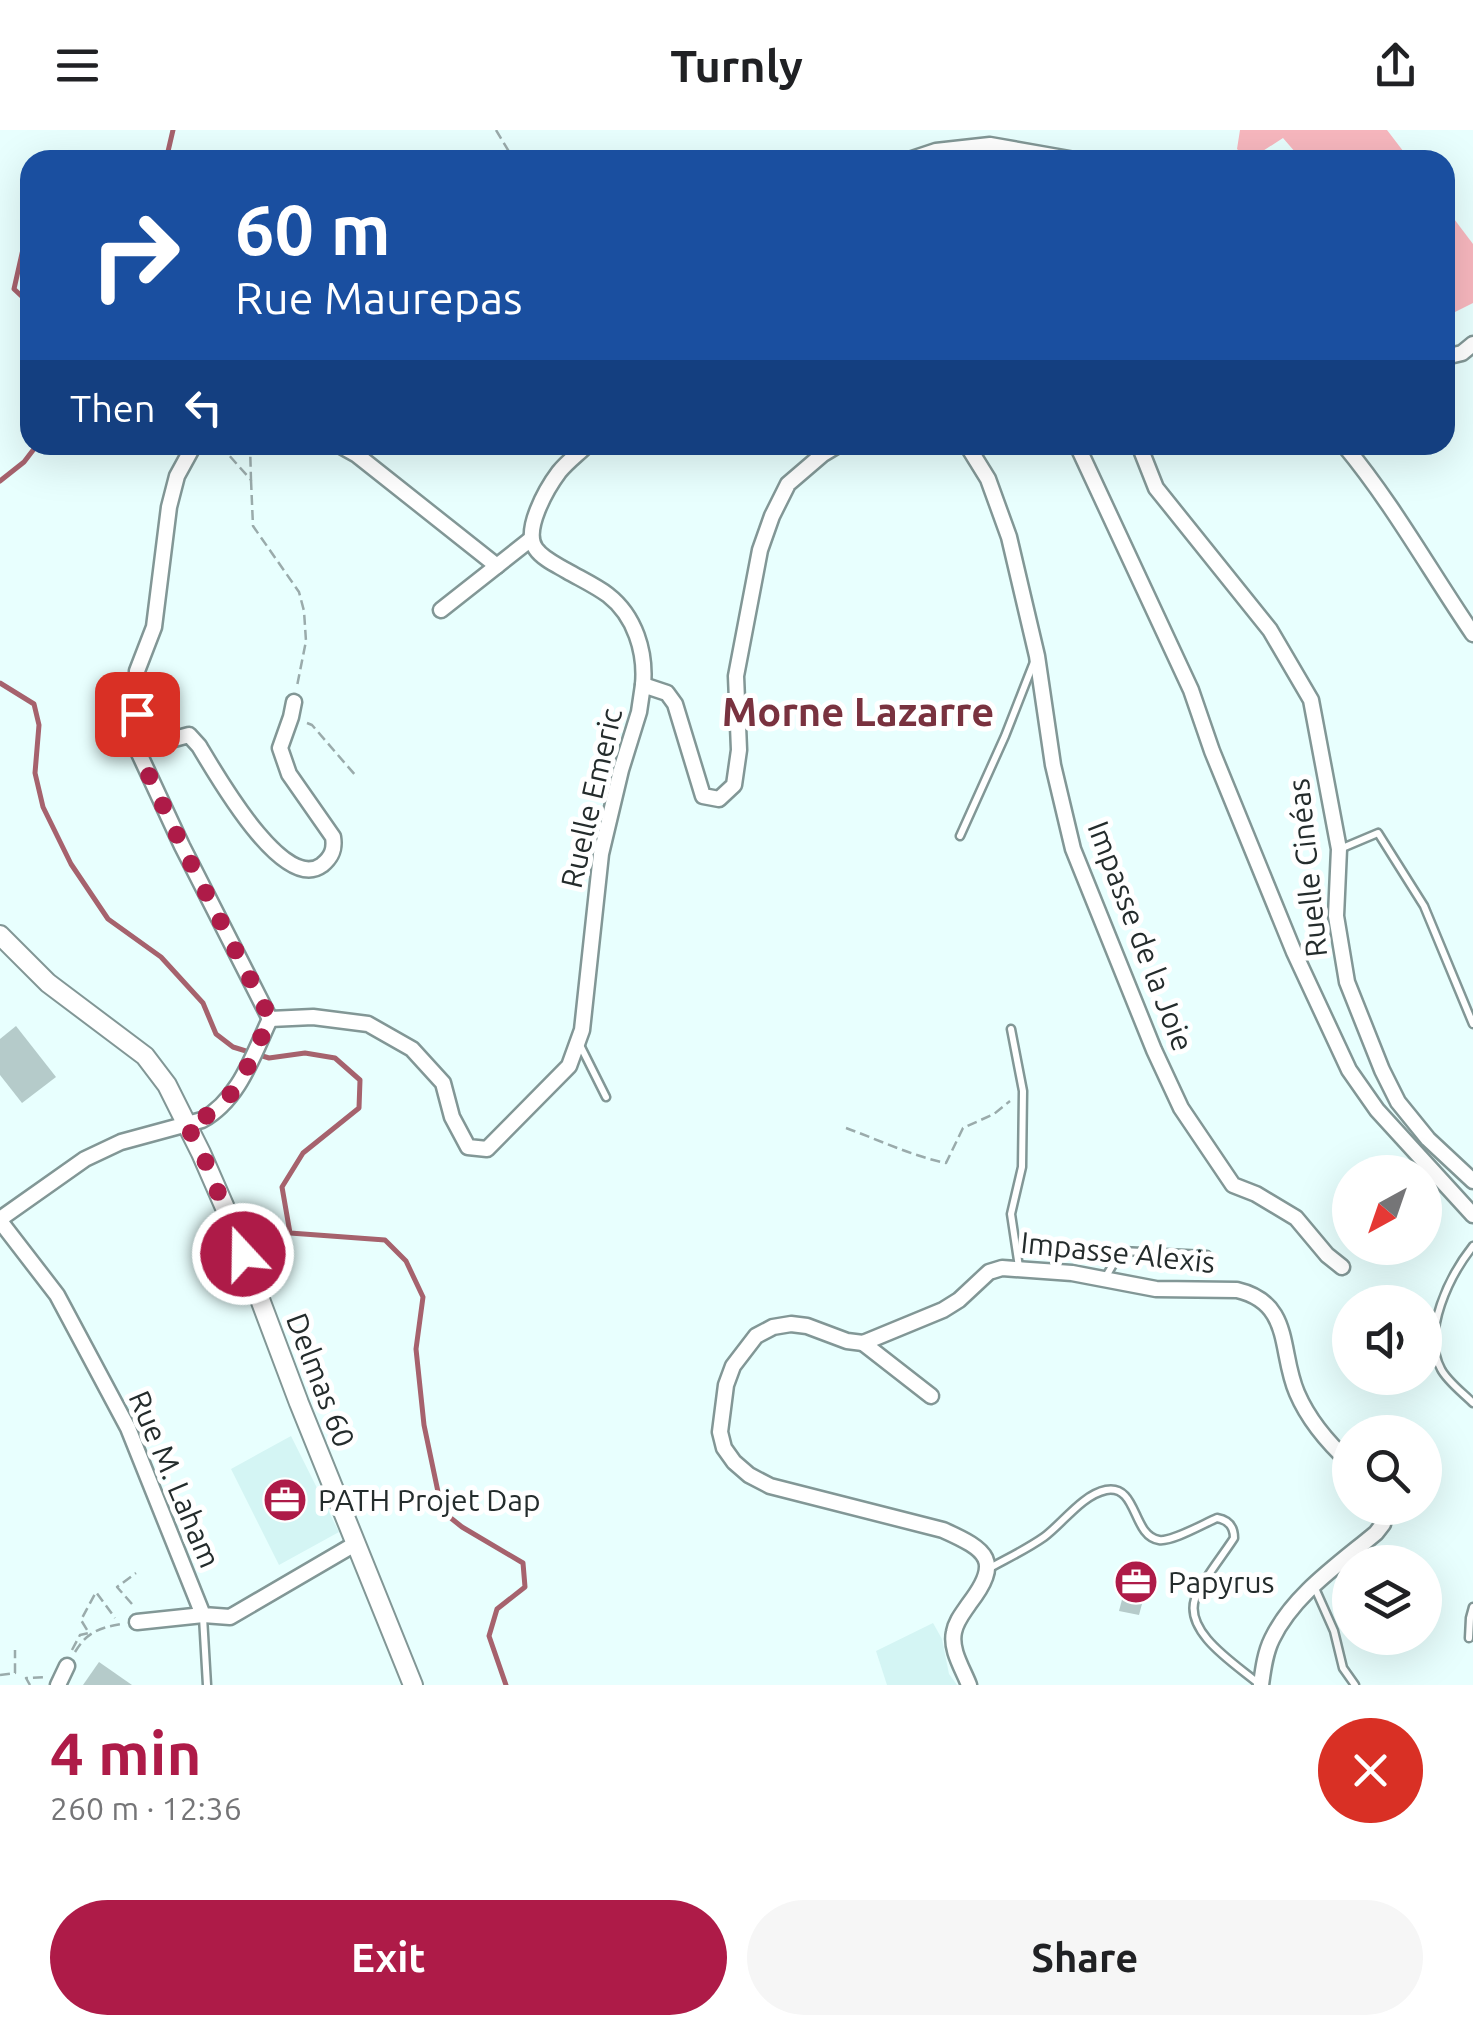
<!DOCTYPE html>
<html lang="en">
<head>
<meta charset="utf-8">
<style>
	:root { --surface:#fff; --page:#f6f6f6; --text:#202124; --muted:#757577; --accent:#ae1b48 }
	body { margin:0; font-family:Ubuntu,sans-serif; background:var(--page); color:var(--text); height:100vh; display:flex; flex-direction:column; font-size:38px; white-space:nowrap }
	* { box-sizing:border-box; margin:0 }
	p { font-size:32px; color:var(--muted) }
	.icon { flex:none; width:55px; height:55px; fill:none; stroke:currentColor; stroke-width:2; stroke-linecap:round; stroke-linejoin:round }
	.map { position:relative; height:1555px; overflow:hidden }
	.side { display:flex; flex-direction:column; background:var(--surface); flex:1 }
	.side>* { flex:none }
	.hud { position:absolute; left:20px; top:20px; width:1435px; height:305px; border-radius:30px; box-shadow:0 10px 40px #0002; background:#1a4fa0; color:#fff; overflow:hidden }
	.needle { width:65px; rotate:220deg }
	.buttons { position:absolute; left:1332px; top:1025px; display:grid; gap:20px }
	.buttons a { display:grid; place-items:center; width:110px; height:110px; border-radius:50%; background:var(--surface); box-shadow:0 10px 40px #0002; font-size:50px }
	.pin { position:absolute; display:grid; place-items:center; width:85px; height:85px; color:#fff; margin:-42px; border-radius:20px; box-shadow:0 5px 15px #0006 }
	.me { position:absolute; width:110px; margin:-55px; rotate:339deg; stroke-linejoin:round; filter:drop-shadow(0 0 8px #0008) }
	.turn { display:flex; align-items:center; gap:35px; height:210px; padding:0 50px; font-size:45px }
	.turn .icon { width:130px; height:130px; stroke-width:2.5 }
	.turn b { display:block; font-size:70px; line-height:85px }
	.then { display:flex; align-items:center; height:95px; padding:0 50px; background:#0003; gap:20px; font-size:38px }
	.round { display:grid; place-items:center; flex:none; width:105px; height:105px; border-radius:52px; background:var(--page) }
	.summary { display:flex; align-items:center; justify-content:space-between; height:170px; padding:0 50px }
	h1 { font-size:60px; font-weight:700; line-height:75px; color:var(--accent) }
	.button { display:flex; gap:20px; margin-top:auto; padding:20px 50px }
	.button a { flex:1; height:115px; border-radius:60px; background:var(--accent); color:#fff; font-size:40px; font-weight:700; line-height:115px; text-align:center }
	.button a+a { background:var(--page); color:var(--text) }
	header { display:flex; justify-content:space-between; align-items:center; height:130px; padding:0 50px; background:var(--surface); font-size:45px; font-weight:700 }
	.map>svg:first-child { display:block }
</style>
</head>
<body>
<header><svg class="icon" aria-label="menu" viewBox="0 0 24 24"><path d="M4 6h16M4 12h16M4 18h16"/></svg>Turnly<svg class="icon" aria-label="share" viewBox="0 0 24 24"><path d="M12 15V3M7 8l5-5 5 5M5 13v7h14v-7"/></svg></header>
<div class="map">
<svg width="1473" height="1555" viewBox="0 0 1473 1555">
	<rect width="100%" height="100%" fill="#e8fffe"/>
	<g fill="#d4f5f4">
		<polygon points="291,1306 339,1402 279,1435 231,1339"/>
		<polygon points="933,1493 942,1509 949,1544 957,1555 887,1555 876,1521"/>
	</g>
	<g fill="#f7b7be">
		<polygon points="1240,0 1387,0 1410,30 1302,30 1283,8 1249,30 1237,19"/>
		<polygon points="1445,77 1473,114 1473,173 1445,187"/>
	</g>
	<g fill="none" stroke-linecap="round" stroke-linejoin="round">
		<g stroke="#a6626d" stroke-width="5">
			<polyline points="166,30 173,0"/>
			<polyline points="30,96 28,97 14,159 30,174"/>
			<polyline points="0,351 24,332 37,315"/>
			<polyline points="0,553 34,574 39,595 35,643 43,677 71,734 108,789 161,827 203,873 216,904 233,917 269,928 305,923 335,928 360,950 359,978 303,1023 282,1057 290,1103 385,1110 406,1131 423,1167 416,1219 424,1295 442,1381 462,1397 523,1433 525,1457 497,1479 489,1506 506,1555"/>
		</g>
	</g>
	<g fill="#b5cbca">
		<polygon points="16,896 56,947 22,973 0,945 0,909"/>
		<polygon points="1130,1439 1150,1444 1139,1485 1119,1481"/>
		<polygon points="99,1532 132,1555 83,1555"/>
	</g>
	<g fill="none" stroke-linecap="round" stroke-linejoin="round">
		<defs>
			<g id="service">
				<polyline points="960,706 1005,606 1034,532"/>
				<polyline points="1340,719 1378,703 1424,776 1473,894"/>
				<polyline points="1011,899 1023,961 1022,1037 1011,1084 1019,1137"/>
				<polyline points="579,913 606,967"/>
				<path d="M1473 1116C1450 1145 1421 1202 1441 1239 1447 1251 1463 1263 1473 1273"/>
				<polyline points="1105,1148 1121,1121 1207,1125"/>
				<path d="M990 1438C1008 1428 1027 1419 1044 1407 1063 1393 1082 1365 1106 1360 1138 1354 1132 1406 1159 1410 1172 1412 1203 1394 1217 1388 1228 1390 1234 1396 1234 1408 1224 1424 1201 1452 1195 1469 1184 1503 1237 1535 1259 1554"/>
				<polyline points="1314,1456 1334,1501 1343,1538 1355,1555"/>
				<polyline points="203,1487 207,1555"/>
				<polyline points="1469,1508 1470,1488 1473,1477"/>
			</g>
			<g id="minor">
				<polyline points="909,30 936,21 990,15 1075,30"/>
				<polyline points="1445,227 1462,223 1473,214"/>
				<polyline points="194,315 177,346 169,377 154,497 137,541 137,619 182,716 270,889"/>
				<polyline points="339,315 357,325 497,436"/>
				<path d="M587 315C578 324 567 332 559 342 547 358 522 401 536 419 543 429 557 435 567 441 581 449 596 456 608 465 635 486 646 522 643 555"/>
				<polyline points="967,315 988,349 1009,407 1037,526 1053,635 1073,719 1154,920 1181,978 1233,1055 1256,1064 1296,1088 1327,1125 1342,1137"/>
				<polyline points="1077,315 1191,560 1212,621 1294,822 1349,940 1377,980 1473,1085"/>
				<polyline points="1139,315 1156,358 1270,500 1311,570 1339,719 1336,786 1347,852 1382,940 1398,972 1428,1009 1473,1051"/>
				<path d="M1344 315C1393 374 1430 441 1473 504"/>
				<polyline points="441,480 531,409"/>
				<path d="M137 619 189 605 199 616C215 642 283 764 322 735 332 727 335 719 333 707L289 644 280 618 291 587 294 572"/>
				<polyline points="270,889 313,887 368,894 412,919 443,953 452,987 468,1017 487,1019 569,936 582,900 601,724 621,640 639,582 643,555 667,563 675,574 703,666 719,669 734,655 739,620 736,546 760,420 772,386 788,354 823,324 838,315"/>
				<path d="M0 1089 85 1029 121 1012 202 990C239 970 253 925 270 889"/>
				<polyline points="0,1091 57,1165 128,1298 203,1485 230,1487 355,1414"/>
				<polyline points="863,1213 931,1266"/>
				<polyline points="137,1492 203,1485"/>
				<polyline points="58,1555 67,1536"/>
				<path d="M969 1555C963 1539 950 1520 954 1502 956 1491 963 1483 969 1474 1002 1431 988 1420 943 1400L770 1356 749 1345 734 1332 724 1318 720 1302 726 1255 733 1236 756 1206 773 1197 791 1194 807 1196 847 1211 863 1213 943 1180 959 1170 989 1142 1002 1138 1072 1143 1156 1159 1237 1160C1293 1173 1279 1222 1297 1263 1309 1291 1328 1313 1350 1333"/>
				<path d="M1261 1555C1263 1540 1265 1523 1272 1509 1293 1465 1339 1434 1376 1403L1383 1394 1386 1378"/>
			</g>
			<polyline id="tertiary" points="0,805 48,853 145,926 167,955 201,1023 229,1087 299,1273 413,1555"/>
		</defs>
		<use href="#service" stroke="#829796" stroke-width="11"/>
		<use href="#minor" stroke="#829796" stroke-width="19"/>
		<use href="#tertiary" stroke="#829796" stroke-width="22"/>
		<g stroke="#9aabab" stroke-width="2.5" stroke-dasharray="10 5" stroke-linecap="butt">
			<polyline points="496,0 514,30"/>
			<polyline points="220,315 251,350 250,315"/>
			<polyline points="251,350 253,396 299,462 304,481 306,511 297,556"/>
			<polyline points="307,593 312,595 356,646"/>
			<path d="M846 998C879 1010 912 1026 946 1033L963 998 994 984 1010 971"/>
			<polyline points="132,1474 117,1457 136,1443"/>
			<polyline points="72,1520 80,1505 89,1503 81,1490 96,1462 115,1488"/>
			<path d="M75 1522C87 1502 99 1498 121 1494"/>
			<polyline points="0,1545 15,1543 15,1520"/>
			<polyline points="30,1555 26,1548 46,1547"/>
		</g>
		<use href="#service" stroke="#fff" stroke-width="6"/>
		<use href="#minor" stroke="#fff" stroke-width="14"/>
		<use href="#tertiary" stroke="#fff" stroke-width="18"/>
	</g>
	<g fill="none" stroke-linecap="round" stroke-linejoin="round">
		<path stroke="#ae1b48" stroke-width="18" stroke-dasharray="0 32.4" d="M137 584V620L182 716 270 888C250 930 235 982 186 994L202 1023 243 1124"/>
	</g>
	<defs>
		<symbol id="office-disc" viewBox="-11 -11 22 22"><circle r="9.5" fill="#ae1b48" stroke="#fff"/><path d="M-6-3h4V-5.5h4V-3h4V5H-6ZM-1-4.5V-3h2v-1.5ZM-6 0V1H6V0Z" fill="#fff"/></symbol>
	</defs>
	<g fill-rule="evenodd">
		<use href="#office-disc" x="260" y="1345" width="50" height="50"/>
		<use href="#office-disc" x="1111" y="1427" width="50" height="50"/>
	</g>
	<g text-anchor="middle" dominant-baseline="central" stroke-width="10" stroke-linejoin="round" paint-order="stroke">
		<g font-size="30" fill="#242c2c" stroke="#fff">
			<text transform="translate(591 668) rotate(-77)">Ruelle Emeric</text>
			<text transform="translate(1307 738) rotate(-96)">Ruelle Cinéas</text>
			<text transform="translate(1141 806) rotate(69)">Impasse de la Joie</text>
			<text transform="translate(1118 1122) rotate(6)">Impasse Alexis</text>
			<text transform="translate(321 1250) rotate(69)">Delmas 60</text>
			<text transform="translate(175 1349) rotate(67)">Rue M. Laham</text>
		</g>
		<g font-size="30" fill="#242c2c" stroke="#fff" text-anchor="start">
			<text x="318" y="1370">PATH Projet Dap</text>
			<text x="1168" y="1452">Papyrus</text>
		</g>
		<g font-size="40" font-weight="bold" fill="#79323f" stroke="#fff">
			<text x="858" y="581">Morne Lazarre</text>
		</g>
	</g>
</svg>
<div class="buttons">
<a><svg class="needle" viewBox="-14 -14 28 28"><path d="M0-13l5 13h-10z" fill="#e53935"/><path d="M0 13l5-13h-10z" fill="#757577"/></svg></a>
<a><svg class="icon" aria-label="sound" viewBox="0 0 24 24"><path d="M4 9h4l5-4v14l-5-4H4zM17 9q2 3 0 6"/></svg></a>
<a><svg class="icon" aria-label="search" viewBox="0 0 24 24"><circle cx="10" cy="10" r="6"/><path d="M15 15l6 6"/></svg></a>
<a><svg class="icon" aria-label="layers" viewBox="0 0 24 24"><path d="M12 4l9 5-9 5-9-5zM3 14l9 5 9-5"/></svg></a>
</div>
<div class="pin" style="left:137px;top:584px;background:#d93025"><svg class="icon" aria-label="arrive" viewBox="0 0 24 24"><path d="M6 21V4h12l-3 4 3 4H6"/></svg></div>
<svg class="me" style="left:243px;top:1124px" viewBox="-20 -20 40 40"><circle r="17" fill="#ae1b48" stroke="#fff" stroke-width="3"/><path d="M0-11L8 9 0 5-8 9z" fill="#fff"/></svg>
<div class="hud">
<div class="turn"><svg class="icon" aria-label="right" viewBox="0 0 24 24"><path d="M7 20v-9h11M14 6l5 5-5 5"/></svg><div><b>60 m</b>Rue Maurepas</div></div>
<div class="then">Then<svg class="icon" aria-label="left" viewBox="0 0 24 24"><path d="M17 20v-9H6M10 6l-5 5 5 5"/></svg></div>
</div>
</div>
<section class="side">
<div class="summary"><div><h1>4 min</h1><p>260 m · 12:36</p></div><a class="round" style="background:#d93025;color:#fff"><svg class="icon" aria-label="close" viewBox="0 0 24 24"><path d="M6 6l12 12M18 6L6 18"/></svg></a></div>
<div class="button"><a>Exit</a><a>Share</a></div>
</section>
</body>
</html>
